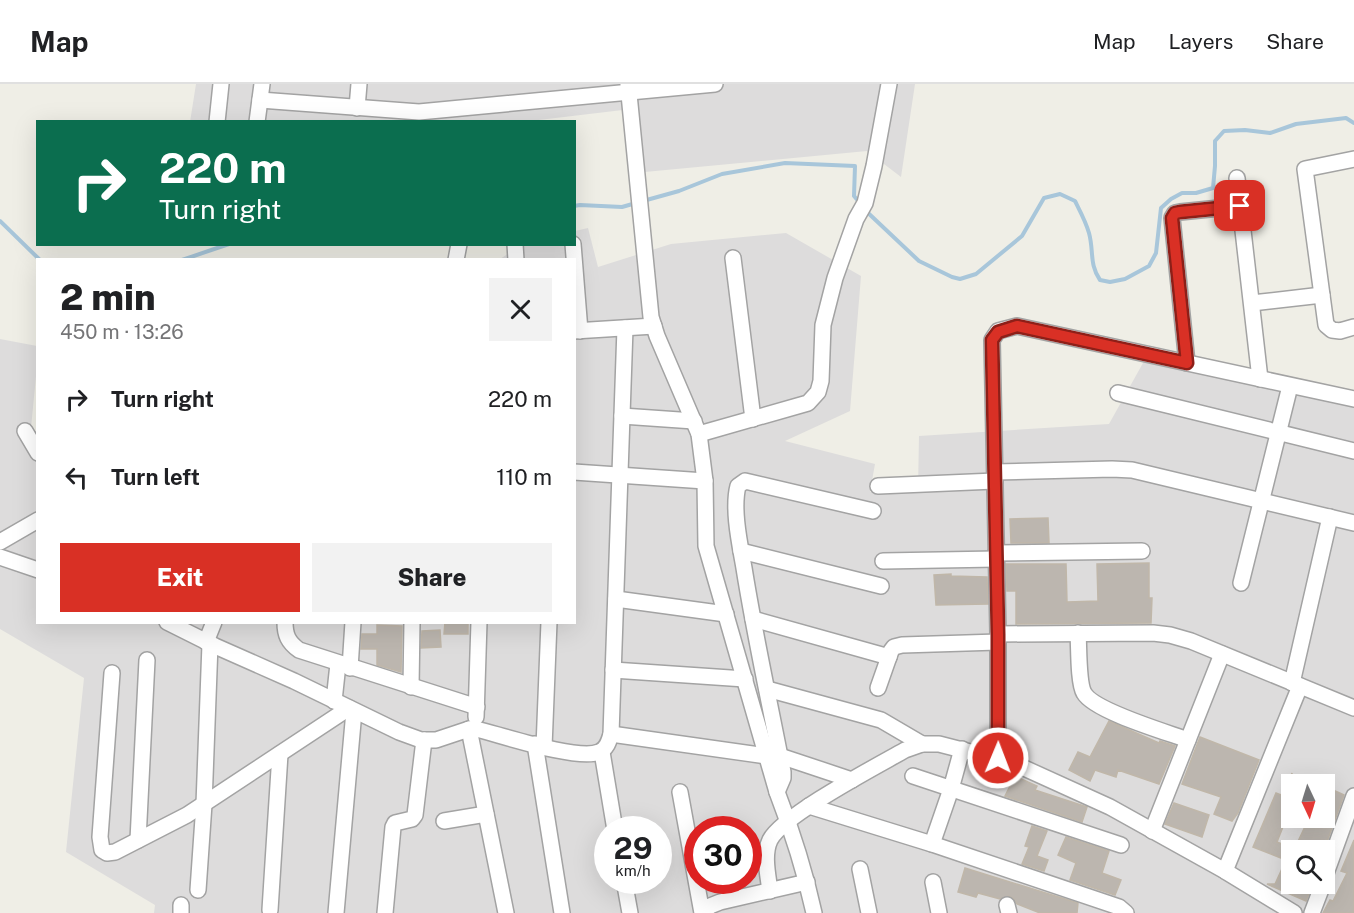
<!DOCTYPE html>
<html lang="en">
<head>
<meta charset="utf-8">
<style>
	:root { --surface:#fff; --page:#f2f2f2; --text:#202124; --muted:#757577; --line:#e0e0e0; --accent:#d93025 }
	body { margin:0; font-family:"Public Sans",sans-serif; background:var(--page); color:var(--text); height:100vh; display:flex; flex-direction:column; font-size:22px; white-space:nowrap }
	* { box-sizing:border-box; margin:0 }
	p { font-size:20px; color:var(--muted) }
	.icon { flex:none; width:33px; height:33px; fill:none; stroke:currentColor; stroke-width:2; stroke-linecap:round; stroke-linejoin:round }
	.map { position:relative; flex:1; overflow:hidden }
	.side { position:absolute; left:36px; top:174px; width:540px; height:366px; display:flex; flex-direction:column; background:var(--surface); border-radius:0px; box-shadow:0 6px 24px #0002 }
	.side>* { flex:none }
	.hud { position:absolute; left:36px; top:36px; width:540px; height:126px; border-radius:0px; box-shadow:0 6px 24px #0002; background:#0b6e4f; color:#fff; overflow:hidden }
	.needle { width:39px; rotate:176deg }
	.controls { position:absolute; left:1281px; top:690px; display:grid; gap:12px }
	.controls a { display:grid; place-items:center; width:54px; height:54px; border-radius:0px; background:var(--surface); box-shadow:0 6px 24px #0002; font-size:30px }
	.speed { position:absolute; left:594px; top:732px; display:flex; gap:12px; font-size:30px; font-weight:700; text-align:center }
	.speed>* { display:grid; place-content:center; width:78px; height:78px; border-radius:50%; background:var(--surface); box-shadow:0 6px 24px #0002; line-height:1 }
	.speed small { font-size:15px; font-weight:400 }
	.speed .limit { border:9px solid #d22; background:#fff; color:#111 }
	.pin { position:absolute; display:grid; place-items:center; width:51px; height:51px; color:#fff; margin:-26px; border-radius:12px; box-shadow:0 3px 9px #0006 }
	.me { position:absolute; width:66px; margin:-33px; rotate:1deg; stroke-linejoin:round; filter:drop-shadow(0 0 4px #0008) }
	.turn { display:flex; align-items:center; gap:21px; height:126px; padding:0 24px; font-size:27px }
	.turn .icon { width:78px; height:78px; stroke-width:2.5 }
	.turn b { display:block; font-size:42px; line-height:51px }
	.round { display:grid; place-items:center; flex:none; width:63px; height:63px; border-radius:0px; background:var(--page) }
	.summary { display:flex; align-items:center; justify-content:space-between; height:102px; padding:0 24px }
	h1 { font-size:36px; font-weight:800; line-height:45px }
	.button { display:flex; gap:12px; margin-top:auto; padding:12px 24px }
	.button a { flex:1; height:69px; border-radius:0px; background:var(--accent); color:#fff; font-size:24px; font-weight:800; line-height:69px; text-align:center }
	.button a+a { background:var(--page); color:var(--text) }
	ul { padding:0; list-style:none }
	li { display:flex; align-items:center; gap:18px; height:78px; padding:0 24px }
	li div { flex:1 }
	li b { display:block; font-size:22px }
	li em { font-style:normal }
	header { display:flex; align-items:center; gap:36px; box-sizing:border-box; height:84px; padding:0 30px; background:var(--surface); border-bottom:2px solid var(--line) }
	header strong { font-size:28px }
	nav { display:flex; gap:33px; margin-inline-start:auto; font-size:21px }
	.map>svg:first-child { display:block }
</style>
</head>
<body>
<header>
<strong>Map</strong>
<nav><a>Map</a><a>Layers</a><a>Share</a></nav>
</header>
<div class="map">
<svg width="1354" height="829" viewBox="0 0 1354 829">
	<rect width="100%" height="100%" fill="#efeee6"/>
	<g fill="#dddcdc" fill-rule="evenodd">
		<polygon points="196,0 915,0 901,93 867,67 634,89 631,25 522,38 190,38"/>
		<path d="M588 144 598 183 671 160 786 149 861 192 850 327 785 357 875 380 870 408 918 405 919 352 1109 340 1148 270 1354 321V829H154L155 821 66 768 84 594 0 545V255L37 262V282L31 344 38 349V538H574V176L500 175 521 161 574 160 575 147ZM1292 700H1324V734H1292ZM608 746H658V796H608ZM698 746H748V796H698ZM1292 766H1324V800H1292Z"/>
	</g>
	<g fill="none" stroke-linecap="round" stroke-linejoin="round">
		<g stroke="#a8c6da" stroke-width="4">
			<polyline points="643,117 679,107 722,90 785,79 855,82 854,112 860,119"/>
			<polyline points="574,122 580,121 622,123 636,119"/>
			<path d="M866 127 919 177 952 193 960 195 976 190 1022 152 1044 114 1060 110 1075 117C1080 127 1086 138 1089 149 1094 167 1089 180 1100 196L1110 198 1125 195 1149 182 1156 169 1161 124 1171 115 1182 109H1196L1213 104 1215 82V57L1224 47 1245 46 1270 49 1296 40 1346 34 1354 39"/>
			<polyline points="0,137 40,176"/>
			<polyline points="182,176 229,160"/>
		</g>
	</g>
	<g fill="#bcb6af" stroke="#c0b7a9" stroke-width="1.5">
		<polygon points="1048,434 1049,459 1011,459 1010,435"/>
		<polygon points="1149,479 1149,514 1152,514 1151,539 1016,540 1016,507 1007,507 1006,480 1066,480 1067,518 1098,517 1097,480"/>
		<polygon points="951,490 951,492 987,493 988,520 936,521 934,491"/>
		<polygon points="445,538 468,538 468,550 444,550"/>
		<polygon points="377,541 402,542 401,588 377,581 377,565 361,565 362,550 377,550"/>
		<polygon points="440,546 441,563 421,564 422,547"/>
		<polygon points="1109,637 1159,659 1160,657 1175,662 1159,700 1118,686 1116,693 1095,686 1090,697 1069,686 1078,668 1090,673"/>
		<polygon points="1200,653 1259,676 1238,729 1232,737 1214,730 1221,713 1182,700"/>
		<polygon points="1292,689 1292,731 1288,730 1277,758 1292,764 1292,800 1313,800 1306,817 1267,800 1275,800 1286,776 1253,763 1276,709 1281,711"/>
		<polygon points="1015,692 1037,702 1035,706 1087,723 1082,738 1005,712"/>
		<polygon points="1324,702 1344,711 1324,766 1294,766 1309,734 1324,734"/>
		<polygon points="1174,719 1209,731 1202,753 1165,740"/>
		<polygon points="1032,742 1047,747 1037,772 1048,776 1044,787 1022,780 1029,763 1025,762"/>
		<polygon points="1066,753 1109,767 1102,789 1121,796 1115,811 1070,796 1076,779 1058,771"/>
		<polygon points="1354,756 1354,829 1323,829 1330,816 1333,817 1347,789 1341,787"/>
		<polygon points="965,784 1078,819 1077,829 1040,829 1017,820 1014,815 1009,812 1000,815 978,809 976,813 958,808"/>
	</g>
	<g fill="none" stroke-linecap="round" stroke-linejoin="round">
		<defs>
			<g id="minor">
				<path d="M628 0 651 233 657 252 699 350 705 397 706 462 777 708C792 747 805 788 814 829"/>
				<polyline points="260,16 419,28 715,0"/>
				<polyline points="357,24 359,0"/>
				<polyline points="217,38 221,0"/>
				<polyline points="257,38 262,0"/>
				<polyline points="1354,75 1305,85 1326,241 1332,246 1340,247 1354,243"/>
				<polyline points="1237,94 1260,295"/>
				<polyline points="515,160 516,176"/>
				<polyline points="573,160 580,247"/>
				<polyline points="733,174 753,335"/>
				<polyline points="456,176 459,160"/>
				<polyline points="1252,219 1322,211"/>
				<polyline points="574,247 654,242"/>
				<polyline points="1187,279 1172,134 1175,129 1180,128 1240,122"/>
				<polyline points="1118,309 1354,367"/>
				<polyline points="622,332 694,337"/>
				<polyline points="25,347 38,369"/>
				<polyline points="699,350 808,319 818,308 821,297 823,241 835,194 856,135 865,119 874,82 889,0"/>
				<polyline points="574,388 705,397"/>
				<polyline points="995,388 1112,385 1132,386 1354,439"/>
				<polyline points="878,402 995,397"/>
				<polyline points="0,458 38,436"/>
				<polyline points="741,467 881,502"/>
				<polyline points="996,469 1142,467"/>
				<polyline points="0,473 38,486"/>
				<polyline points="883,477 996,475"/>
				<polyline points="1241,499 1290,302"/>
				<polyline points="616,515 726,530"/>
				<polyline points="753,535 889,573"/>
				<path d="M167 538 215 562 294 597 399 648 421 656H436L469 645H476C501 651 578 677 599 668 607 665 609 657 611 650L625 244"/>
				<path d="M285 538C285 551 288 558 299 566L477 623"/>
				<path d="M1078 549C1079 562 1078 599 1084 609 1094 627 1166 648 1188 656"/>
				<polyline points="998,550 1153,549 1170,551 1191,557 1354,624"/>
				<polyline points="206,558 214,538"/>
				<polyline points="350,584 353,538"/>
				<polyline points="613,586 745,595"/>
				<polyline points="112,589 100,753 102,766 107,769 115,768 187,731 349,624"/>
				<polyline points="1292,599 1330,433"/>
				<polyline points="411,603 412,538"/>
				<polyline points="878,604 891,567 894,563 902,561 998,558"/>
				<polyline points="767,605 881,636 922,660"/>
				<polyline points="334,617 338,580"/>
				<polyline points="476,633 479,538"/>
				<polyline points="469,645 506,829"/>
				<polyline points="611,650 767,672"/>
				<polyline points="535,660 562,829"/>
				<polyline points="544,663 549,538"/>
				<polyline points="602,668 615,746"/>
				<polyline points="780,672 852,696"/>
				<polyline points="998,673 998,550 992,256 998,247 1017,242 1354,315"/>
				<polyline points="913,692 1121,761"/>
				<polyline points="680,708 702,829"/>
				<path d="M777 708 783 694V688C770 620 755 553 744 484 740 461 732 425 738 402L745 397 873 427"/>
				<polyline points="809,722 932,760 1119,823 1126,829"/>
				<polyline points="444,737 486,730"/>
				<polyline points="1152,747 1222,570"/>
				<polyline points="138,756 147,576"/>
				<polyline points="932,760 951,705 962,665"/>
				<polyline points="860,785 869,829"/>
				<polyline points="1225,787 1300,602"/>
				<polyline points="1324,795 1354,712"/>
				<polyline points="624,796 630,829"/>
				<polyline points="933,798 939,829"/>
				<polyline points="198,806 204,720 210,560"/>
				<path d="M770 807C768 791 763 771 770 756 783 731 877 682 905 666L922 660H939L1013 679 1110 723 1225 787 1294 829"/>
				<polyline points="181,821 181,829"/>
				<polyline points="1007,821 1009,829"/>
				<polyline points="270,826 280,670"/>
				<polyline points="336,829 354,627"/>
				<polyline points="385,829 393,743 395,739 412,735 415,731 424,656"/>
				<polyline points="703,829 710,822 720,818 807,798"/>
				<polyline points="1312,829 1323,800"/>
			</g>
		</defs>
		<use href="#minor" stroke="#a3a3a3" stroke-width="18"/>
		<use href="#minor" stroke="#fff" stroke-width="15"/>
	</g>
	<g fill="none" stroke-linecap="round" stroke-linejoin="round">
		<defs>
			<polyline id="route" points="998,674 998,550 992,256 998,248 1017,242 1187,279 1172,134 1175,129 1180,128 1240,122"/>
		</defs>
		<use href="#route" stroke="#8d1f18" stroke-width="15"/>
		<use href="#route" stroke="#d93025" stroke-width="10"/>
	</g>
</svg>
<div class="controls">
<a><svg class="needle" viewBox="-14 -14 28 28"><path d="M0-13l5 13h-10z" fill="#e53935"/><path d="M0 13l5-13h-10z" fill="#757577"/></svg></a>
<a><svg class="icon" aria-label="search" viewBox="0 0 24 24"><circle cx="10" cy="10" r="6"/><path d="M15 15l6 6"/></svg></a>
</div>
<div class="speed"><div>29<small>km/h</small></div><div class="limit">30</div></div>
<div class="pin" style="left:1240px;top:122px;background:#d93025"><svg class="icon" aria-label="arrive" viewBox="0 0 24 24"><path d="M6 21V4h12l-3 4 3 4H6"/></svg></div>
<svg class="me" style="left:998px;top:674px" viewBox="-20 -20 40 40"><circle r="17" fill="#d93025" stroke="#fff" stroke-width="3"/><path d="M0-11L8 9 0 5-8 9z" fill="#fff"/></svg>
<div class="hud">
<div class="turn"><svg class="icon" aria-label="right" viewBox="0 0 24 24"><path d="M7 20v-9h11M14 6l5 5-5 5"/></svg><div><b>220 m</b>Turn right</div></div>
</div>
<section class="side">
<div class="summary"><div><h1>2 min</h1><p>450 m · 13:26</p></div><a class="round"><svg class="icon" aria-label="close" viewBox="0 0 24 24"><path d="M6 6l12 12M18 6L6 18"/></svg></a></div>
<ul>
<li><svg class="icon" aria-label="right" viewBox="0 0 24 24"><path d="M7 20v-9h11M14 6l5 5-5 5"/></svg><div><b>Turn right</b></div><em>220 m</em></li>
<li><svg class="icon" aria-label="left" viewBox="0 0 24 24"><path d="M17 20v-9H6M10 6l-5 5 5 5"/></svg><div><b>Turn left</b></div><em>110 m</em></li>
</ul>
<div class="button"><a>Exit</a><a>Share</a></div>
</section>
</div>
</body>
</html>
